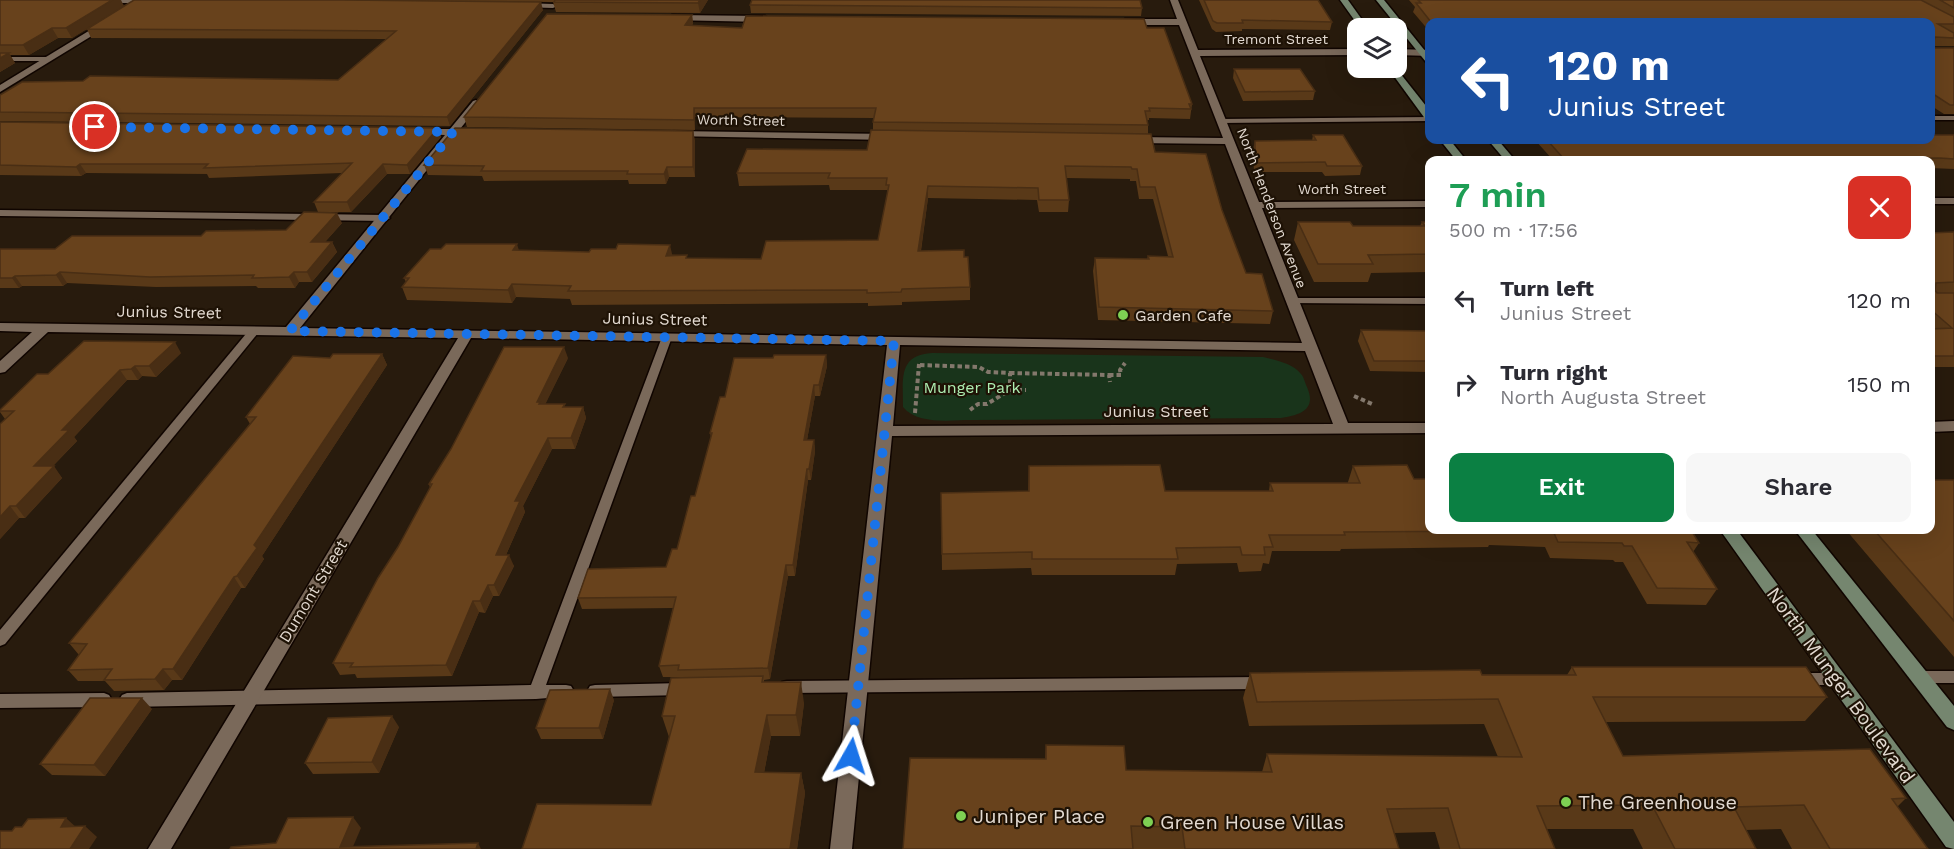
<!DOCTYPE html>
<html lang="en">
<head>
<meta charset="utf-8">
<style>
	:root { --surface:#fff; --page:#f7f7f7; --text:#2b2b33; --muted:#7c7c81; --accent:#0b8043 }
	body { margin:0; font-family:"Work Sans",sans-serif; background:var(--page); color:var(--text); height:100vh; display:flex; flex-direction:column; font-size:22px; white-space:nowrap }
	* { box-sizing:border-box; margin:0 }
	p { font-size:20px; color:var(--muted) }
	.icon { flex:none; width:33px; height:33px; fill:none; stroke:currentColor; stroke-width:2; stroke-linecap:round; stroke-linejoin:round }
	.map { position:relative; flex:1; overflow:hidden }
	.panel { position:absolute; left:1425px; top:156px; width:510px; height:378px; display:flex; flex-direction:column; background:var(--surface); border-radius:12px; box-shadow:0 6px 24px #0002 }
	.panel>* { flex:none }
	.banner { position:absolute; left:1425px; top:18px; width:510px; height:126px; border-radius:12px; box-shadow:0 6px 24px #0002; background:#1a4fa0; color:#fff; overflow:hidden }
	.tools { position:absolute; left:1347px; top:18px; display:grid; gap:12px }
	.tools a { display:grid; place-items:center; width:60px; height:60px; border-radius:12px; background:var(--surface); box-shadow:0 6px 24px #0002; font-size:30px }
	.pin { position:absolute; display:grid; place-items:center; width:51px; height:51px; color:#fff; margin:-26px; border:3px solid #fff; border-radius:50%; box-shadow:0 2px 6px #0007 }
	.me { position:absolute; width:66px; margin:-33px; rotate:6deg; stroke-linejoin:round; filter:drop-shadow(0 0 4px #0008) }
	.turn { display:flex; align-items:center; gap:21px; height:126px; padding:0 24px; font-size:27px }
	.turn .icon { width:78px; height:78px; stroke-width:2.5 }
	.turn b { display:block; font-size:42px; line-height:51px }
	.round { display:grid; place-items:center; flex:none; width:63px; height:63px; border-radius:12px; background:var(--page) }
	.overview { display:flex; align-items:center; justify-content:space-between; height:102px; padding:0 24px }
	h1 { font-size:36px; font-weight:600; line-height:45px; color:#1e9e55 }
	.button { display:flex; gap:12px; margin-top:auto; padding:12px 24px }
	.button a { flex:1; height:69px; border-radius:12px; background:var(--accent); color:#fff; font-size:24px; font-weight:600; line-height:69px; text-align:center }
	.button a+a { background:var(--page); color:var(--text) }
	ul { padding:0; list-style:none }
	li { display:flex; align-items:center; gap:18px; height:84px; padding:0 24px }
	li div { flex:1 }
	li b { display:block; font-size:22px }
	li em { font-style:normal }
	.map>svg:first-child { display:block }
</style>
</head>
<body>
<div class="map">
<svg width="1954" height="849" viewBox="0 0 1954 849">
	<rect width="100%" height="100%" fill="#281b0d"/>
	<path fill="#19341b" d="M932 353 1263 357C1275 360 1293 363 1301 374 1304 377 1305 383 1307 387 1317 410 1300 415 1281 418L971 420C950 420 918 425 903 407 903 379 898 355 932 353Z"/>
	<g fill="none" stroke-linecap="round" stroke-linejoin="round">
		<defs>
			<g id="service">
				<polygon points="0,57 48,57 52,59 48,61 0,61"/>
				<rect x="1930" y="116" width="24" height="4"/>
				<polygon points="1430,117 1430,121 1221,123 1217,121 1221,119"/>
				<polygon points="0,210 385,215 390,218 385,221 0,216"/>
				<polygon points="1292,298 1430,298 1430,304 1288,303 1287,301 1288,299"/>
				<polygon points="254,328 258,329 259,331 258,333 5,644 0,646 0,630 250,329"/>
				<polygon points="667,334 672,337 546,685 566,685 571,686 574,691 571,696 536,699 127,707 122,705 119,700 122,695 127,693 531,685 662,337"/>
				<polygon points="1920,671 1954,671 1954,683 1920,683 1915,681 1912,677 1915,673"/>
				<polygon points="1798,673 1837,673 1842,675 1845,679 1842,683 1837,685 1798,685 1793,683 1790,679 1793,675"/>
				<polygon points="1262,677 1267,678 1270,683 1267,688 1262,689 787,693 782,692 779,687 782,682 787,681"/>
				<polygon points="683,683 688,684 691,689 688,694 683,695 595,697 590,696 587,691 590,686 595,685"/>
				<polygon points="104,693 109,695 112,700 109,705 104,707 0,708 0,694"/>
			</g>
			<g id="minor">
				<polygon points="97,0 154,0 155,1 151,3 100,3"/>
				<path d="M1170 0H1178L1198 50 1358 49V55L1200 56 1259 202 1430 201V207L1262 208 1348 423H1430V433L892 436 852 849H830L887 345 471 338 171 849H148L458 338 48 332 5 372 0 373V361L32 332 0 331V323L286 327 445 135 419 134 414 131 415 129H450L473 101 476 100 481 103 460 129 474 130V134L455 135 300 328 1302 343 1225 144 1133 143 1128 140 1133 137 1223 138 1179 25H1125L1121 22 1125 19H1177ZM900 345 1305 351 1333 424 893 426Z"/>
				<polygon points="523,3 553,4 557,6 553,8 520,7 520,3"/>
				<polygon points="672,15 765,16 769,19 765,22 669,20 668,18"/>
				<polygon points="1396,49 1430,50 1430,56 1396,55"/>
				<polygon points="674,131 890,134 895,137 890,140 670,136 670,132"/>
				<rect x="1930" y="198" width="24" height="6"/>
				<polygon points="1954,421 1954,431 1930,432 1930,422"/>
			</g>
			<polygon id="tertiary" points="105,21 109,24 108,26 0,92 0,85"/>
			<g id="secondary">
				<polygon points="1340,0 1348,0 1368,28 1360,28"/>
				<polygon points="1376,0 1384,0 1430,57 1430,67"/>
				<polygon points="1388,68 1396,68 1430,111 1430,121 1426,120"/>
				<polygon points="1440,140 1450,140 1466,160 1456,160"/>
				<polygon points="1488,140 1498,140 1515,160 1505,160"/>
				<polygon points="1720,530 1737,530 1954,822 1954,849 1946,847"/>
				<polygon points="1795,530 1812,530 1954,706 1954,730 1947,727"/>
			</g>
		</defs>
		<use href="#service" stroke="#100500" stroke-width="3"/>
		<use href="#minor" stroke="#100500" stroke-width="3"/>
		<use href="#tertiary" stroke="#100500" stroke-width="3"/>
		<use href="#secondary" stroke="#100500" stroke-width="3"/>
		<g stroke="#83786c" stroke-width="4" stroke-dasharray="4.5 3" stroke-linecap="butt">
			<polyline points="920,365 979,367 988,372 1010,373 1010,390 987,404 978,404 970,410"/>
			<polyline points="1010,373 1109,375 1110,382"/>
			<polyline points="1109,375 1121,375 1120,370 1125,363"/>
			<polyline points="1010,390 1026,390"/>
			<polyline points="1354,396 1372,404"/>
			<polyline points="915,413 919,364"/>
		</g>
		<use href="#service" fill="#7a695a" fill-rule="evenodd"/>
		<use href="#minor" fill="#7a695a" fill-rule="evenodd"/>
		<use href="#tertiary" fill="#7a695a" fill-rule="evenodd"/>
		<use href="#secondary" fill="#75866f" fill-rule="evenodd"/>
	</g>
	<g fill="#593918">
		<polygon points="0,0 124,6 72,38 58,38 29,55 10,55 15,63 0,72"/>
		<polygon points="134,0 708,0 700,13 556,12 553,2 411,1 543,10 450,126 0,121 0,95 338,80 386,39 91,38 87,29"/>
		<polygon points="1199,0 1318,0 1332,22 1330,30 1242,29 1242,31 1216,32 1212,29"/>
		<polygon points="1409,0 1954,0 1954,32 1953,32 1954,33 1954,46 1933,46 1935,48 1954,48 1954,114 1944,114 1930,105 1930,22 1430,22 1430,32 1413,12 1415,7"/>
		<polygon points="750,5 1142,8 1141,16 751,13"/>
		<polygon points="692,15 693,23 692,26 742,28 1147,28 1192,104 1190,119 1149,118 1149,120 1147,120 1148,125 1148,134 1155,152 1222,210 1246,273 1273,311 1270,324 1098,320 1093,271 1095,258 1147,259 1148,256 1168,256 1153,199 1139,199 1136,181 1130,181 1130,179 1066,178 1069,200 1068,212 1039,212 1037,200 928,198 921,251 964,257 970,287 970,300 902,302 902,305 868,306 868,303 572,305 570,299 516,297 512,303 407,300 402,287 406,282 404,278 519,250 687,255 687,258 761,259 878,240 887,195 887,190 830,190 829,185 739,186 737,173 867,150 873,130 873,122 874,118 695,117 695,130 467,127 464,117"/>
		<polygon points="1234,69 1315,91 1313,100 1243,101 1233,78"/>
		<polygon points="0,122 438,128 441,137 410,174 387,174 351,212 318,212 314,202 342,173 209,178 207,174 86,173 81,176 0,175"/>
		<polygon points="1313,135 1362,166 1360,175 1325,176 1322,172 1254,172 1253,150 1255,141 1312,141"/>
		<polygon points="1954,135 1954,169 1930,168 1930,160 1553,160 1535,140 1930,140"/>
		<polygon points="695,140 695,177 669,177 666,184 629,184 628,180 484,181 482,176 428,175 424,165"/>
		<polygon points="1298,222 1353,226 1420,226 1422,222 1430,222 1430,272 1371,273 1368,282 1314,282 1294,240"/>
		<polygon points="342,223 325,242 332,242 337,252 312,282 299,282 295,288 258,288 256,286 156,287 67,283 63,286 22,286 19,288 0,288 0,249 55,249 201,236 286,230"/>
		<polygon points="1954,232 1954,367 1930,367 1930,329 1933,329 1930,327 1930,233"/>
		<polygon points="1361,330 1430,331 1430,372 1370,371 1358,341"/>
		<polygon points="181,353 156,377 142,376 138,380 127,380 74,437 77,441 53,466 62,478 25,518 19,518 0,539 5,419 0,412 0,410 48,374"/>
		<polygon points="382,354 387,365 262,556 264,559 245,588 241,588 182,680 172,680 164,690 114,691 105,681 78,681 68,670 79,655 69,643 250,424 246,417 330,358"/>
		<polygon points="826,355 827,366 820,396 815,396 807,440 814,440 815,451 811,480 808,480 795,576 788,576 770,679 764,680 764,682 804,703 800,736 771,736 764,773 801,773 805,793 797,849 522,849 651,805 669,737 662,716 680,677 663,677 659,666 673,608 582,609 578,598 666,567 677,549 695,496 711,437 710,433 725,397 773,358"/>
		<polygon points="568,358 545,404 566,407 583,407 586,418 575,449 552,449 523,506 525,512 506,555 514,566 499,596 493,596 485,613 479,612 452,676 357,678 355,674 340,675 333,663 398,547 430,488 429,484"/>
		<polygon points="1029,466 1165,491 1269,491 1270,483 1348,483 1348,482 1353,466 1430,530 1691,530 1699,543 1693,552 1717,589 1706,605 1647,604 1623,562 1615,562 1613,560 1550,558 1545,547 1489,545 1488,547 1341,549 1340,551 1272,551 1269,564 1263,563 1261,571 1239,572 1237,563 1177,564 1175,575 1032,575 1031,568 942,570 941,493 1028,491"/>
		<polygon points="1954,480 1954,657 1846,530 1930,530"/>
		<polygon points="1572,667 1827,697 1805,721 1606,722 1623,756 1906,798 1897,807 1928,849 1792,849 1781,829 1746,830 1756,849 1643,849 1633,829 1547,829 1555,849 1440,849 1435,832 1394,833 1399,849 903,849 1045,759 1046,745 1126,770 1262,772 1267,754 1498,757 1484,724 1249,726 1243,698 1250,673 1567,675"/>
		<polygon points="614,700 603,739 541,739 536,728"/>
		<polygon points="152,709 105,776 52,775 40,764"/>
		<polygon points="399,727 379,773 313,774 305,763"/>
	</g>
	<g fill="#492e14">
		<polygon points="112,0 121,0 124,6 72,38 66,28"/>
		<polygon points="700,0 708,0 700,13 698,3"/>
		<polygon points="541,2 543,10 450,126 447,117"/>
		<polygon points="692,15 693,23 687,34 685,25"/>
		<polygon points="52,28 58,38 29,55 23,45"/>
		<polygon points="9,53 15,63 0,72 0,58"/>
		<polygon points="694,108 695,117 695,130 694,120"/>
		<polygon points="438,128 441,137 410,174 407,165"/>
		<polygon points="693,131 695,140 695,177 693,167"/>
		<polygon points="80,164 86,173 81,176 76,167"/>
		<polygon points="383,164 387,174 351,212 347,202"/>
		<polygon points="667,167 669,177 666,184 664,174"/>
		<polygon points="928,186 928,198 919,263 918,251"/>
		<polygon points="337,213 342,223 316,252 311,242"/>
		<polygon points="332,242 337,252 312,282 307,272"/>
		<polygon points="517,244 521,257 513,250"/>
		<polygon points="670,245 673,258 666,256"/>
		<polygon points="60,272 67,283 63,286 56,275"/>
		<polygon points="294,272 299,282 295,288 289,277"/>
		<polygon points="15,276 22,286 19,288 12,278"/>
		<polygon points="512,284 516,297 512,303 508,290"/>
		<polygon points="175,342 181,353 156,377 149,366"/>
		<polygon points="564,347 568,358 543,409 537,402"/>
		<polygon points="382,354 387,365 262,556 264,559 245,588 237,576 254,545"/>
		<polygon points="826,355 827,366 820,396 819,385"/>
		<polygon points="135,366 142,376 138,380 131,369"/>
		<polygon points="120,370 127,380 74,437 77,441 42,477 34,466 62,430"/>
		<polygon points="814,385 815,396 805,451 804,440"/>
		<polygon points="583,407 586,418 575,449 571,438"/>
		<polygon points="548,438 552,449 523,506 525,512 501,566 496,555 515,501"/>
		<polygon points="814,440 815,451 811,480 809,469"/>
		<polygon points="54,466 62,478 25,518 16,506"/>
		<polygon points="807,469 808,480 795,576 793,565"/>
		<polygon points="10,506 19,518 0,539 0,517"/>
		<polygon points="509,555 514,566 499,596 494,585"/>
		<polygon points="786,565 788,576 770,679 768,668"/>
		<polygon points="234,577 241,588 182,680 173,669"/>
		<polygon points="488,585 493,596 485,613 480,601"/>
		<polygon points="473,601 479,612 452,676 446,665"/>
		<polygon points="163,669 172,680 164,690 155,679"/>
		<polygon points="801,682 804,703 800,736 796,715"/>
		<polygon points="610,689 614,700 603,739 599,728"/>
		<polygon points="142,698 152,709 105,776 94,765"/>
		<polygon points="767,715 771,736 760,793 755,772"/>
		<polygon points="392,716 399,727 379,773 372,762"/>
		<polygon points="801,773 805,793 797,849 790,849"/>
		<polygon points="353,817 361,828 352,849 340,847"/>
		<polygon points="66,818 78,829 61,827"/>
		<polygon points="85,826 97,837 89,849 70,849"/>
		<polygon points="478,843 481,849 476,849"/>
	</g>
	<g fill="#68421c" stroke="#492e14" stroke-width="1.5">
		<polygon points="0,0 112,0 66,28 52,28 23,45 0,45"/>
		<polygon points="134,0 344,0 541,2 447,117 0,112 0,95 22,82 83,81 90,76 338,80 396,31 87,29"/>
		<polygon points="555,0 700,0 698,3 554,2"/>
		<polygon points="752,0 1140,0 1142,8 750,5"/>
		<polygon points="1204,0 1318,0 1332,22 1242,20 1243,23 1217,23 1213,21"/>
		<polygon points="1418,0 1921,0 1954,17 1954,24 1938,24 1954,33 1954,38 1935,37 1933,45 1935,48 1954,48 1954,105 1950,105 1930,92 1930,22 1431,22 1416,3 1421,3"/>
		<polygon points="1940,0 1954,0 1954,8"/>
		<polygon points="547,14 692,15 685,25 742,28 746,16 1144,19 1147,28 1164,28 1192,104 1189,104 1191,109 1149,108 1150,111 1145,111 1148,125 873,122 876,108 694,108 694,120 464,117"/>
		<polygon points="0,53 9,53 0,58"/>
		<polygon points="1234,69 1300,69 1315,91 1245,92"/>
		<polygon points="0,122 438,128 407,165 383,164 347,202 314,202 352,163 204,168 208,164 80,164 76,167 0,165"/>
		<polygon points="455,128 693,131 693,167 667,167 664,174 627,174 628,171 481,171 484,166 424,165"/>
		<polygon points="871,130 1151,134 1155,152 1206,154 1222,210 1246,273 1262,274 1273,311 1099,307 1095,258 1149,259 1148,256 1173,257 1155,187 1140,187 1137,169 1132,169 1131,167 1065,166 1069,200 1039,200 1038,188 928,186 918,251 964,250 964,257 968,257 970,287 902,289 901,292 867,293 867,290 568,291 571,286 512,284 508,290 402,287 409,278 404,278 430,249 441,249 446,244 517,244 513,250 589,252 591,249 616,249 618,244 670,245 666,256 687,255 686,258 761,259 766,241 878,240 889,185 886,185 887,178 828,178 830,173 737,173 747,149 867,150"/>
		<polygon points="1313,135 1343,135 1362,166 1327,166 1325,162 1255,163 1255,141 1316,140"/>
		<polygon points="1930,135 1954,135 1954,159 1940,158 1788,159 1780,160 1752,160 1747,159 1661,159 1664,160 1565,160 1547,140 1930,140"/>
		<polygon points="304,212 337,213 311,242 332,242 307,272 294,272 289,277 252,278 254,275 150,277 60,272 56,275 15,276 12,278 0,278 0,249 55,249 72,236 201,236 206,231 286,230"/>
		<polygon points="1298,222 1350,222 1353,226 1425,226 1422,222 1430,222 1430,254 1368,255 1373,264 1318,264"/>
		<polygon points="1954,232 1954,282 1936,283 1935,290 1937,293 1954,293 1954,356 1930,356 1930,329 1952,328 1930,309 1930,233"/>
		<polygon points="1361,330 1430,331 1430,361 1374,361"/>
		<polygon points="84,341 175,342 149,366 135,366 131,369 120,370 62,430 69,430 34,466 54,466 16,506 10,506 0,517 0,424 14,411 0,411 0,410 37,374 48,374"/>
		<polygon points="504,347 564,347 537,402 540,402 539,404 565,404 563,407 583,407 571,438 548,438 515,501 520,501 496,555 509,555 494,585 488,585 480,601 473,601 446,665 350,667 353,663 333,663 378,578 398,547 432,484 429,484 451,449"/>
		<polygon points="333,354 382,354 254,545 257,548 237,576 234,577 173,669 163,669 155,679 104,680 112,669 68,670 87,644 69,643 256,417 246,417 293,356 330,358"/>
		<polygon points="774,355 826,355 819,385 814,385 804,440 814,440 809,469 807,469 793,565 786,565 768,668 678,670 679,665 659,666 676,597 578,598 588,569 666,567 672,549 677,549 691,496 695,496 712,433 710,433 720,397 725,397 734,358 773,358"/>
		<polygon points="1160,465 1165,491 1273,491 1270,483 1360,483 1353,466 1407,465 1414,479 1430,479 1430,530 1495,530 1495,531 1344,532 1345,535 1269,535 1273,547 1264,547 1265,555 1242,555 1240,547 1176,548 1178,559 1032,559 1032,552 942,554 941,493 1029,491 1029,466"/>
		<polygon points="1930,480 1954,480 1954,621 1874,530 1930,530"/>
		<polygon points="1516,530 1691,530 1699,543 1687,542 1717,589 1657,588 1632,546 1624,546 1622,543 1558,542 1553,531"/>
		<polygon points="1572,667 1806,667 1827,697 1593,697 1623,756 1870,749 1906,798 1892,799 1928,849 1830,849 1804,805 1734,807 1756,849 1675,849 1652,805 1537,806 1555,849 1460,849 1448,808 1387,809 1399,849 1185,849 1182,827 1131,826 1133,849 903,849 910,758 1046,759 1046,745 1124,746 1126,770 1272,772 1267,754 1522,757 1498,699 1257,702 1250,673 1480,670 1482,675 1576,675"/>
		<polygon points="763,676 762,682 801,682 796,715 767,715 755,772 801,773 790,849 522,849 537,804 651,805 675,716 662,716 671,678"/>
		<polygon points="610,689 599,728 536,728 550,690"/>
		<polygon points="90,698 142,698 94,765 40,764"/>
		<polygon points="392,716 372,762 305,763 328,718"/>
		<polygon points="353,817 340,847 478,843 476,849 230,849 231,847 276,843 288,818"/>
		<polygon points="66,818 61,827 85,826 70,849 0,849 0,831 12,831 15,827 22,827 28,819"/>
	</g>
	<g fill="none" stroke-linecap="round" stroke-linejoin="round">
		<polyline stroke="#1a73e8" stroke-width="10" stroke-dasharray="0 18" points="95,127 453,132 290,331 894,341 851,756"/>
	</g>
	<g fill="#7ed053" stroke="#1e1205" stroke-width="2">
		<circle cx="1123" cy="315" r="6"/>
		<circle cx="1566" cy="802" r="6"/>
		<circle cx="961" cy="816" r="6"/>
		<circle cx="1148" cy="822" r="6"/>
	</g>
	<g text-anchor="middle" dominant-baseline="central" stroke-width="4.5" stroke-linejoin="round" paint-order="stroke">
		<g font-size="14" fill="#e3dad1" stroke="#1e1205">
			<text x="1276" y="39">Tremont Street</text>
			<text transform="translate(741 120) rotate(1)">Worth Street</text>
			<text x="1342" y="189">Worth Street</text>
			<text transform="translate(1272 208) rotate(69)">North Henderson Avenue</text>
		</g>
		<g font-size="16" fill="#e3dad1" stroke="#1e1205">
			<text transform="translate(169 312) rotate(1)">Junius Street</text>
			<text transform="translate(655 319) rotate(1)">Junius Street</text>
			<text x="1156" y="411">Junius Street</text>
			<text transform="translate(313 591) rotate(-59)">Dumont Street</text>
		</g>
		<g font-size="16" fill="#e3dad1" stroke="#1e1205" text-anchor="start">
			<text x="1135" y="315">Garden Cafe</text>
		</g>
		<g font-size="16" fill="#acecb0" stroke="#1e1205">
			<text x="972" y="387">Munger Park</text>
		</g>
		<g font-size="20" fill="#e3dad1" stroke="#1e1205">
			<text transform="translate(1841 685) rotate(54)">North Munger Boulevard</text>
		</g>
		<g font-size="20" fill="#e3dad1" stroke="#1e1205" text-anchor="start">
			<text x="1578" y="802">The Greenhouse</text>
			<text x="973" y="816">Juniper Place</text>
			<text x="1160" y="822">Green House Villas</text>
		</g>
	</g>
</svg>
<div class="tools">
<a><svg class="icon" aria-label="layers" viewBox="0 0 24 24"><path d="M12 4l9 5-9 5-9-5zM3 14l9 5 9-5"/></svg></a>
</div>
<div class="pin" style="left:95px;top:127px;background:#d93025"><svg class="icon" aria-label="arrive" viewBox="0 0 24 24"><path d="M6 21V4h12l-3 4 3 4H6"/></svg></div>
<svg class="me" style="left:851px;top:756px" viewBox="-20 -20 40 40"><path d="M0-17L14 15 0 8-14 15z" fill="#1a73e8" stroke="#fff" stroke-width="4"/></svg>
<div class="banner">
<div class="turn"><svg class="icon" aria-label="left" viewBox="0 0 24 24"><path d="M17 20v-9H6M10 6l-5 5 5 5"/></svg><div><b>120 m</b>Junius Street</div></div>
</div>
<section class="panel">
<div class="overview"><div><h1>7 min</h1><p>500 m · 17:56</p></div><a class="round" style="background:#d93025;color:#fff"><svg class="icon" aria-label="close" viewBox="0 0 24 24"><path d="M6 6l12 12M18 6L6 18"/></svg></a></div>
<ul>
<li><svg class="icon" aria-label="left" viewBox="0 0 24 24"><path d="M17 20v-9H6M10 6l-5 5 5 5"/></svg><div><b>Turn left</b><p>Junius Street</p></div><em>120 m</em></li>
<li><svg class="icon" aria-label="right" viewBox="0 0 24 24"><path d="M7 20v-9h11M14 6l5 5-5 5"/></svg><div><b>Turn right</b><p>North Augusta Street</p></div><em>150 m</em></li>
</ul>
<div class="button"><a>Exit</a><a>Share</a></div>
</section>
</div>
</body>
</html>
